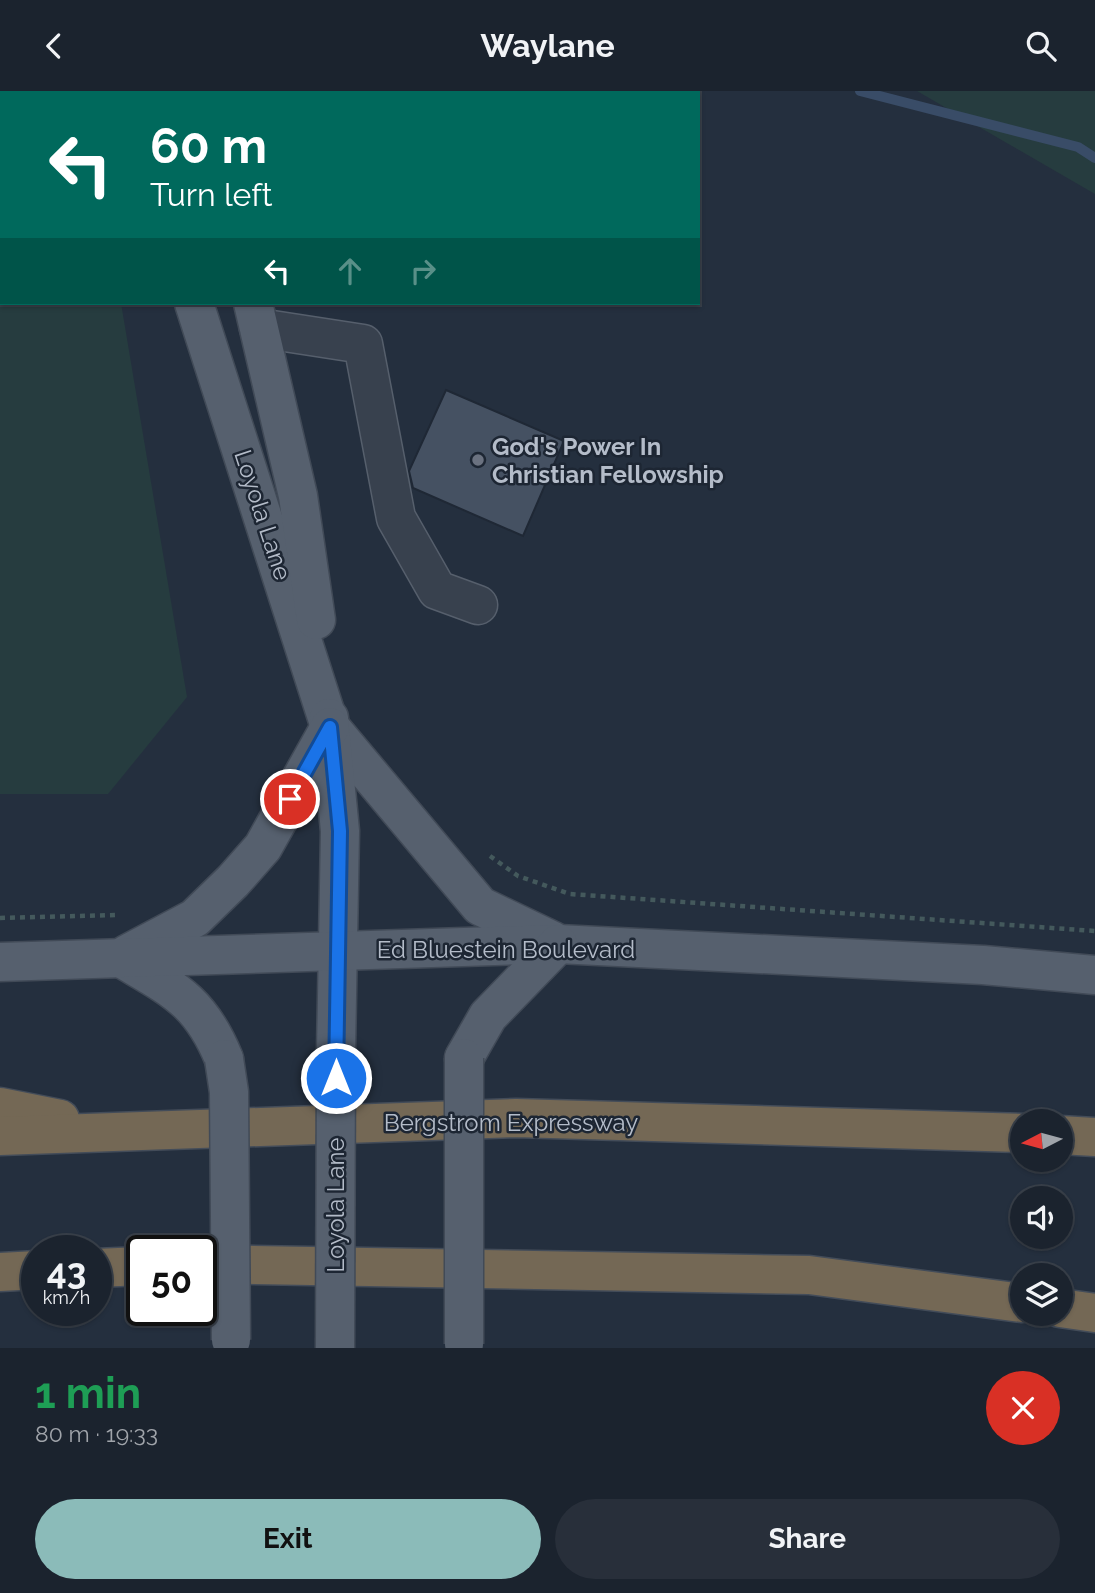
<!DOCTYPE html>
<html lang="en">
<head>
<meta charset="utf-8">
<style>
	:root { --surface:#1b232e; --page:#282f3a; --text:#f1f3f6; --muted:#a0a4aa; --line:#39404a; --accent:#8bbbb9 }
	body { margin:0; font-family:Raleway,sans-serif; background:var(--page); color:var(--text); height:100vh; display:flex; flex-direction:column; font-size:26px; white-space:nowrap }
	* { box-sizing:border-box; margin:0 }
	p { font-size:23px; color:var(--muted) }
	.icon { flex:none; width:38px; height:38px; fill:none; stroke:currentColor; stroke-width:2; stroke-linecap:round; stroke-linejoin:round }
	.map { position:relative; height:1257px; overflow:hidden }
	.sheet { display:flex; flex-direction:column; background:var(--surface); flex:1 }
	.sheet>* { flex:none }
	.guide { position:absolute; left:0px; top:0px; width:700px; height:214px; box-shadow:0 2px 5px #0004,0 0 0 2px var(--line); background:#00695c; color:#fff; overflow:hidden }
	.needle { width:46px; rotate:264deg }
	.controls { position:absolute; left:1010px; top:1018px; display:grid; gap:14px }
	.controls a { display:grid; place-items:center; width:63px; height:63px; border-radius:50%; background:var(--surface); box-shadow:0 2px 5px #0004,0 0 0 2px var(--line); font-size:35px }
	.speed { position:absolute; left:21px; top:1144px; display:flex; gap:14px; font-size:35px; font-weight:700; text-align:center }
	.speed>* { display:grid; place-content:center; width:91px; height:91px; border-radius:50%; background:var(--surface); box-shadow:0 2px 5px #0004,0 0 0 2px var(--line); line-height:1 }
	.speed small { font-size:18px; font-weight:400 }
	.speed .limit { border:4px solid #111; border-radius:10px; background:#fff; color:#111 }
	.pin { position:absolute; display:grid; place-items:center; width:60px; height:60px; color:#fff; margin:-30px; border:4px solid #fff; border-radius:50%; box-shadow:0 2px 7px #0007 }
	.me { position:absolute; width:77px; margin:-38px; rotate:0deg; stroke-linejoin:round; filter:drop-shadow(0 0 5px #0008) }
	.turn { display:flex; align-items:center; gap:24px; height:147px; padding:0 35px; font-size:32px }
	.turn .icon { width:91px; height:91px; stroke-width:2.5 }
	.turn b { display:block; font-size:49px; line-height:60px }
	.lanes { display:flex; align-items:center; height:66px; padding:0 35px; background:#0003; justify-content:center; gap:35px; direction:ltr }
	.lanes .off { opacity:.35 }
	.round { display:grid; place-items:center; flex:none; width:74px; height:74px; border-radius:37px; background:var(--page) }
	.headline { display:flex; align-items:center; justify-content:space-between; height:119px; padding:0 35px }
	h1 { font-size:42px; font-weight:700; line-height:52px; color:#1e9e55 }
	.button { display:flex; gap:14px; margin-top:auto; padding:14px 35px }
	.button a { flex:1; height:80px; border-radius:42px; background:var(--accent); color:#111; font-size:28px; font-weight:700; line-height:80px; text-align:center }
	.button a+a { background:var(--page); color:var(--text) }
	header { display:flex; justify-content:space-between; align-items:center; height:91px; padding:0 35px; background:var(--surface); font-size:32px; font-weight:700 }
	.map>svg:first-child { display:block }
</style>
</head>
<body>
<header><svg class="icon" aria-label="back" viewBox="0 0 24 24"><path d="M15 5l-7 7 7 7"/></svg>Waylane<svg class="icon" aria-label="search" viewBox="0 0 24 24"><circle cx="10" cy="10" r="6"/><path d="M15 15l6 6"/></svg></header>
<div class="map">
<svg width="1095" height="1257" viewBox="0 0 1095 1257">
	<rect width="100%" height="100%" fill="#242f3e"/>
	<g fill="#263c3f">
		<polygon points="0,0 71,0 2,2 2,212 121,212 187,606 108,703 0,703"/>
		<polygon points="917,0 1095,0 1095,103"/>
	</g>
	<g fill="none" stroke-linecap="round" stroke-linejoin="round">
		<polyline stroke="#394c67" stroke-width="10" points="860,0 1078,56 1095,67"/>
	</g>
	<polygon fill="#455162" stroke="#1f2835" stroke-width="2" points="446,299 564,350 523,445 413,397 409,380"/>
	<g fill="none" stroke-linecap="round" stroke-linejoin="round">
		<defs>
			<polyline id="minor" points="259,237 363,253 396,427 437,499 478,514"/>
			<g id="major">
				<polyline points="126,0 127,2"/>
				<polyline points="189,0 189,2"/>
				<polyline points="194,212 330,636 480,815 553,850"/>
				<polyline points="253,212 298,405 316,529"/>
				<polyline points="329,627 340,740 336,960"/>
				<polyline points="127,863 195,827 233,790 263,756 330,636"/>
				<path d="M121 867C173 898 200 909 224 968"/>
				<polyline points="0,871 558,853 983,874 1095,884"/>
				<polyline points="464,967 488,925 558,853"/>
			</g>
			<g id="highway">
				<polyline points="0,1016 60,1028"/>
				<polyline points="1060,1044 1095,1046"/>
				<polyline points="0,1045 516,1027 1022,1042"/>
				<polyline points="201,1173 809,1184 1022,1212"/>
				<polyline points="96,1177 142,1175"/>
				<polyline points="0,1181 37,1179"/>
				<polyline points="1060,1217 1095,1222"/>
			</g>
		</defs>
		<use href="#minor" stroke="#565f6c" stroke-width="41"/>
		<use href="#major" stroke="#414a57" stroke-width="41"/>
		<use href="#highway" stroke="#434c59" stroke-width="41"/>
		<g stroke="#44595c" stroke-width="4.5" stroke-dasharray="5 5" stroke-linecap="butt">
			<polyline points="490,765 518,785 570,803 1095,840"/>
			<polyline points="0,827 118,824"/>
		</g>
		<use href="#minor" stroke="#38414e" stroke-width="38"/>
		<use href="#major" stroke="#56606e" stroke-width="38"/>
		<use href="#highway" stroke="#746855" stroke-width="38"/>
		<defs>
			<g id="major-bridge">
				<polyline points="224,968 229,1001 231,1249"/>
				<polyline points="464,1253 464,967"/>
				<polyline points="335,1257 336,960"/>
			</g>
		</defs>
		<use href="#major-bridge" stroke="#414a57" stroke-width="41" stroke-linecap="butt"/>
		<use href="#major-bridge" stroke="#56606e" stroke-width="38"/>
	</g>
	<g fill="none" stroke-linecap="round" stroke-linejoin="round">
		<defs>
			<polyline id="route" points="290,708 330,636 340,740 336,987"/>
		</defs>
		<use href="#route" stroke="#114b97" stroke-width="18"/>
		<use href="#route" stroke="#1a73e8" stroke-width="12"/>
	</g>
	<circle fill="#6b7280" stroke="#1d2633" stroke-width="2.5" cx="478" cy="369" r="7"/>
	<g text-anchor="middle" dominant-baseline="central" stroke-width="5" stroke-linejoin="round" paint-order="stroke">
		<g font-size="24" font-weight="bold" fill="#b4bcc9" stroke="#1d2633" text-anchor="start">
			<text x="492" y="355">God's Power In<tspan x="492" dy="28">Christian Fellowship</tspan></text>
		</g>
		<g font-size="24" fill="#b4bcc9" stroke="#1d2633">
			<text transform="translate(263 424) rotate(72)">Loyola Lane</text>
			<text x="506" y="858">Ed Bluestein Boulevard</text>
			<text x="511" y="1031">Bergstrom Expressway</text>
			<text transform="translate(335 1114) rotate(-90)">Loyola Lane</text>
		</g>
	</g>
</svg>
<div class="controls">
<a><svg class="needle" viewBox="-14 -14 28 28"><path d="M0-13l5 13h-10z" fill="#e53935"/><path d="M0 13l5-13h-10z" fill="#a0a4aa"/></svg></a>
<a><svg class="icon" aria-label="sound" viewBox="0 0 24 24"><path d="M4 9h4l5-4v14l-5-4H4zM17 9q2 3 0 6"/></svg></a>
<a><svg class="icon" aria-label="layers" viewBox="0 0 24 24"><path d="M12 4l9 5-9 5-9-5zM3 14l9 5 9-5"/></svg></a>
</div>
<div class="speed"><div>43<small>km/h</small></div><div class="limit">50</div></div>
<div class="pin" style="left:290px;top:708px;background:#d93025"><svg class="icon" aria-label="arrive" viewBox="0 0 24 24"><path d="M6 21V4h12l-3 4 3 4H6"/></svg></div>
<svg class="me" style="left:336px;top:987px" viewBox="-20 -20 40 40"><circle r="17" fill="#1a73e8" stroke="#fff" stroke-width="3"/><path d="M0-11L8 9 0 5-8 9z" fill="#fff"/></svg>
<div class="guide">
<div class="turn"><svg class="icon" aria-label="left" viewBox="0 0 24 24"><path d="M17 20v-9H6M10 6l-5 5 5 5"/></svg><div><b>60 m</b>Turn left</div></div>
<div class="lanes"><svg class="icon" aria-label="left" viewBox="0 0 24 24"><path d="M17 20v-9H6M10 6l-5 5 5 5"/></svg><svg class="icon off" aria-label="ahead" viewBox="0 0 24 24"><path d="M12 20V5M6 11l6-6 6 6"/></svg><svg class="icon off" aria-label="right" viewBox="0 0 24 24"><path d="M7 20v-9h11M14 6l5 5-5 5"/></svg></div>
</div>
</div>
<section class="sheet">
<div class="headline"><div><h1>1 min</h1><p>80 m · 19:33</p></div><a class="round" style="background:#d93025;color:#fff"><svg class="icon" aria-label="close" viewBox="0 0 24 24"><path d="M6 6l12 12M18 6L6 18"/></svg></a></div>
<div class="button"><a>Exit</a><a>Share</a></div>
</section>
</body>
</html>
